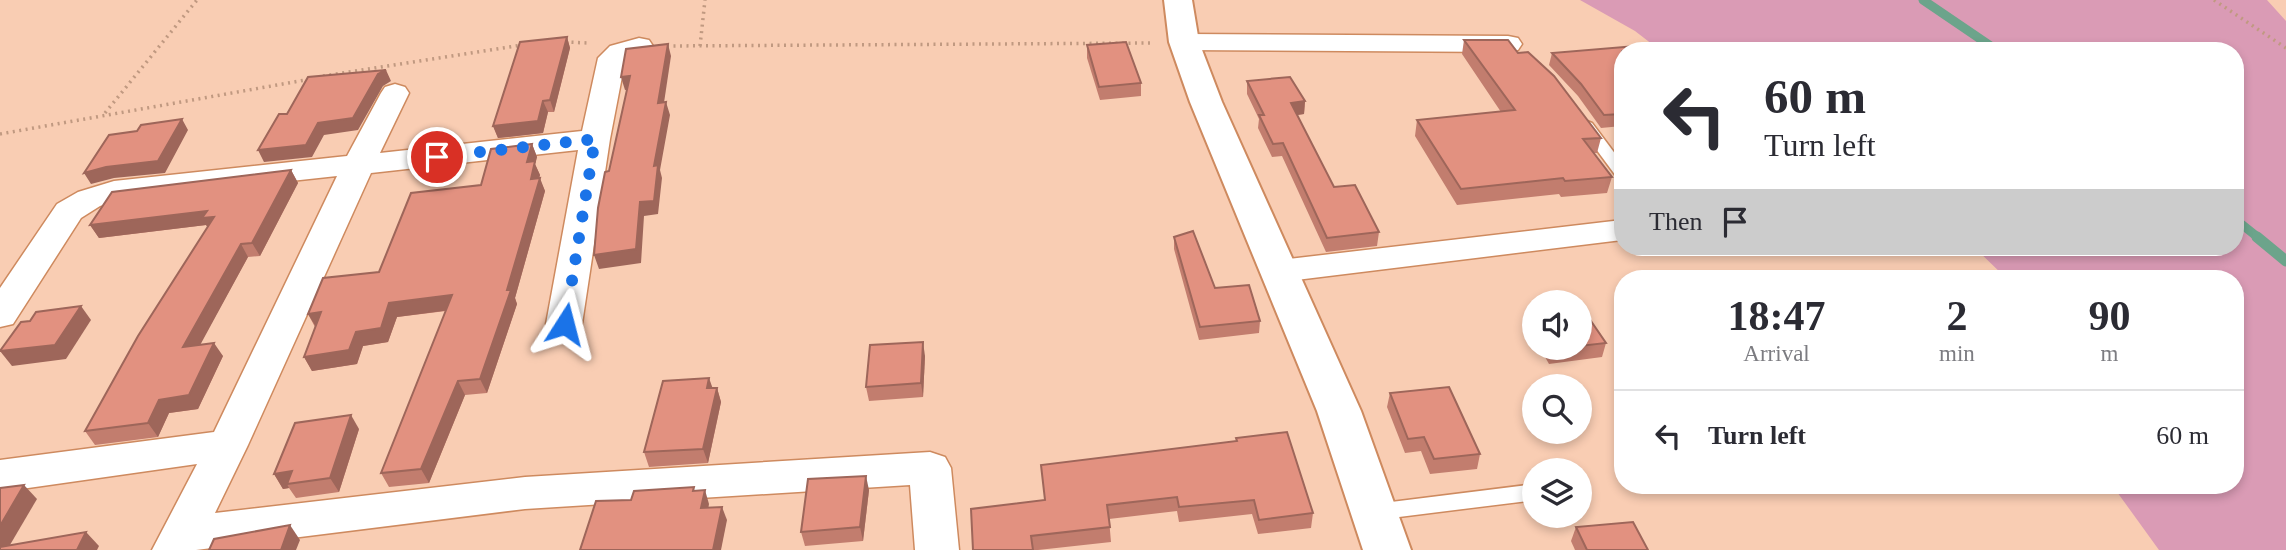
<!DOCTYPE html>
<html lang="en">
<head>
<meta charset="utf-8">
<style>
	:root { --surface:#fff; --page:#f2f2f3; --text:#2b2b33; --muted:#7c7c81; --line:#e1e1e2 }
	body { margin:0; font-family:Georgia,serif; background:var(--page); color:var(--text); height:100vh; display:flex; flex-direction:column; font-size:26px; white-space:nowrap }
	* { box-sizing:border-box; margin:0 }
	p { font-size:23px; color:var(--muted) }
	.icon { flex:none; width:38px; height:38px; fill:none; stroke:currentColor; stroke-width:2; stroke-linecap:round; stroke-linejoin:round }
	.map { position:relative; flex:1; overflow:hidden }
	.side { position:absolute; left:1614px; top:270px; width:630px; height:224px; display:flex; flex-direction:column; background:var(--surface); border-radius:28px; box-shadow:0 4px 10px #0003 }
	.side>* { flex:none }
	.hud { position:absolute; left:1614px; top:42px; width:630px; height:214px; border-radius:28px; box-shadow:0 4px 10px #0003; background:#fff; color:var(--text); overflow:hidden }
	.fabs { position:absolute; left:1522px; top:290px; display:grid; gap:14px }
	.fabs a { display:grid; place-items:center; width:70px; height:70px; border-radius:50%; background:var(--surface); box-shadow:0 4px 10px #0003; font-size:35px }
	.pin { position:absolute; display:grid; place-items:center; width:60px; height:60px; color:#fff; margin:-30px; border:4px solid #fff; border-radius:50%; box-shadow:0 2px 7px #0007 }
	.me { position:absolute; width:77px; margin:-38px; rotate:9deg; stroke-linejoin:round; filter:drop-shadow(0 0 5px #0008) }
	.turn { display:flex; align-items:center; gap:24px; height:147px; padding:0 35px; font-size:32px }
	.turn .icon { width:91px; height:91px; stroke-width:2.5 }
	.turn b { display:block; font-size:49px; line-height:60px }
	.then { display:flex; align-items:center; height:66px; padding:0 35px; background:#0003; gap:14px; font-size:26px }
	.eta { display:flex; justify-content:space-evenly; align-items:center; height:119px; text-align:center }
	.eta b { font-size:42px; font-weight:700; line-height:49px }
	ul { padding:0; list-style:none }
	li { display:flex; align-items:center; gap:21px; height:91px; padding:0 35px; border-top:2px solid var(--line) }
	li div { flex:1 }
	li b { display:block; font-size:26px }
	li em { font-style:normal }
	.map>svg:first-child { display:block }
</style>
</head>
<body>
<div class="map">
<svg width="2286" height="550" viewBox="0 0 2286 550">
	<rect width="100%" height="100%" fill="#f9cdb3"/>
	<polygon fill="#da9bb5" points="1580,0 2267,0 2286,21 2286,550 2159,550 2112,485 2235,485 2235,278 2006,278 1974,247 2235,247 2235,51 1672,51 1657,48 1635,31"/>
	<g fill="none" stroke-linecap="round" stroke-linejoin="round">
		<g stroke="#6ca48b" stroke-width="9">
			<polyline points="1923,0 1998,51"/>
			<polyline points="2235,219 2260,239"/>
		</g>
		<polyline stroke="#6ca48b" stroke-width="11" points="2257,237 2286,261"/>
		<defs>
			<g id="service">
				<polygon points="1587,121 1592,123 1622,163 1622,178 1616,176 1579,126"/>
				<polygon points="1535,484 1535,500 1375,520 1367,518 1364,512 1367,506 1375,504"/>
			</g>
			<g id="minor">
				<polygon points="1184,34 1508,36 1518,38 1522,44 1518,50 1508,52 1184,50 1174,48 1170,42 1174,36"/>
				<polygon points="639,38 649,40 653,46 649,52 625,61 610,139 582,324 577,333 564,336 551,333 546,324 578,150 371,173 248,445 215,513 525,477 930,452 945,457 951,468 959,550 915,550 910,485 525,509 196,550 152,550 197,464 0,492 0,460 214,432 337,176 118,200 100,206 81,218 13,324 0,327 0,288 57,204 78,192 114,181 347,156 381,93 385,87 395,84 405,87 409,93 380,153 582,131 598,58 610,46"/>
				<polygon points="1622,220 1622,240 1280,282 1268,279 1263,271 1268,263 1280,260"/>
			</g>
			<polygon id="tertiary" points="1164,0 1192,0 1199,42 1222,102 1361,411 1411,550 1363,550 1317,411 1190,102 1169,42"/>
		</defs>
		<use href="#service" stroke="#ce8a5f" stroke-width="3"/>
		<use href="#minor" stroke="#ce8a5f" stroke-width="3"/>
		<use href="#tertiary" stroke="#ce8a5f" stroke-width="4"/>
		<g stroke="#c09981" stroke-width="3.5" stroke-dasharray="2 4.5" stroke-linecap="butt">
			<polyline points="2214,0 2286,48"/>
			<polyline points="565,42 588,43"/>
			<polyline points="667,46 1152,43"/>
			<polyline points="700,46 705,0"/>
			<polyline points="323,76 522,45"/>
			<polyline points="105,113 197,0"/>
			<polyline points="0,134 311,79"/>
		</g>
		<use href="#service" fill="#fff" fill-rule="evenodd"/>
		<use href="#minor" fill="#fff" fill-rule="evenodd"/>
		<use href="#tertiary" fill="#fff" fill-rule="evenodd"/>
	</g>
	<g fill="#c27d6e">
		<polygon points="567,37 570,48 554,112 548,112 543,133 498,138 493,126"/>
		<polygon points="1464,40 1518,53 1601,138 1597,153 1594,153 1612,177 1607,193 1561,197 1559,194 1457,205 1415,136 1417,120 1501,112 1462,54"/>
		<polygon points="1087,45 1141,83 1141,96 1100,100 1087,58"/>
		<polygon points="1622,51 1622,126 1601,128 1578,96 1549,65 1552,53"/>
		<polygon points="1247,81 1305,101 1304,114 1297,115 1334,187 1379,232 1377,246 1326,252 1282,156 1272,157 1258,128 1259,119 1247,94"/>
		<polygon points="532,144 537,157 535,164 540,175 539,178 545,191 515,298 517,304 487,393 465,395 429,483 389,487 381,473 446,311 397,317 388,342 363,346 357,364 312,371 304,357 315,327 308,314 379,272 481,185"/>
		<polygon points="291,170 298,183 260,256 248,257 200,344 223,356 198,409 169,413 158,437 95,445 85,431 208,227 206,225 99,238 90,225"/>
		<polygon points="1174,237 1215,288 1260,321 1259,333 1199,340 1174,249"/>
		<polygon points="1580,308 1606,343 1602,357 1549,364 1540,348 1580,348"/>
		<polygon points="1531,314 1535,314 1535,341 1527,328"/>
		<polygon points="925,356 923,397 869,401 866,387"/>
		<polygon points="713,388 717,388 721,402 708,463 649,467 644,452"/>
		<polygon points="1390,393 1480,454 1477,469 1430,474 1421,451 1405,453 1387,407"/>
		<polygon points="359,429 339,492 296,498 289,488 283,489 274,474"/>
		<polygon points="1236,438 1313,513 1311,528 1258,534 1252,514 1179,522 1177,511 1109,519 1111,542 1038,550 973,550 1045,500 1236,442"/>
		<polygon points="869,490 863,541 805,546 801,532"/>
		<polygon points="1576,527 1648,550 1575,550 1571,541"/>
	</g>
	<g fill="#9e665a">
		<polygon points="567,37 570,48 554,112 550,100"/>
		<polygon points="668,44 671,56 662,116 658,103"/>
		<polygon points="386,70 391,81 383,86 358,130 324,135 312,157 264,162 258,150 318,123 378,74"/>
		<polygon points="630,76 634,89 625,90 621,77"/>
		<polygon points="543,101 548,112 543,133 498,138 493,126"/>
		<polygon points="1305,101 1304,114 1290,116 1291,103"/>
		<polygon points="666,102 670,115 660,170 662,178 658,214 644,216 641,263 599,269 594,255 640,202 654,166"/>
		<polygon points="182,119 188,130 165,173 114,178 91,184 84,173"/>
		<polygon points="532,144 537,157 535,164 540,175 537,186 540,178 545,191 515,298 517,304 487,393 480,379 507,290 531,179 527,162"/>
		<polygon points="291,170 298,183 260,256 252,243"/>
		<polygon points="207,211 214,217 210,231 206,225 99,238 90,225"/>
		<polygon points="241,244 248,257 192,360 183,347"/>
		<polygon points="452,295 458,309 397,317 388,342 363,346 357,364 312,371 304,357 356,332 389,303"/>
		<polygon points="81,306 91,320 66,359 12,366 0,351"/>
		<polygon points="321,312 316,327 308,314"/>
		<polygon points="923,342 925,356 923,397 921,383"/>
		<polygon points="214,343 223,356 198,409 169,413 158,437 148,423 159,400"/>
		<polygon points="709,378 714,392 707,388"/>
		<polygon points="458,381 465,395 429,483 421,469"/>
		<polygon points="717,388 721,402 708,463 703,449"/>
		<polygon points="351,415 359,429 339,492 330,478"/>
		<polygon points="292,471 287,484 289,488 283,489 274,474"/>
		<polygon points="866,476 869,490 863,541 860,527"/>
		<polygon points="24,485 37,499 7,550 0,550 0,526"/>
		<polygon points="705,490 709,504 706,522 701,508"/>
		<polygon points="722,507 727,520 721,550 713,550"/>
		<polygon points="290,525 300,540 296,550 281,550"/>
		<polygon points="86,532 99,546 97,550 77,550"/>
	</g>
	<g fill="#e29180" stroke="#9e665a" stroke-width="2">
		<polygon points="567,37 550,100 543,101 538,121 493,126 520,42"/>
		<polygon points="1464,40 1508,40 1518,53 1528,52 1554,76 1601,138 1583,139 1612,177 1565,181 1563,178 1461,189 1417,120 1515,110"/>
		<polygon points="1126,42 1141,83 1099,87 1087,45"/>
		<polygon points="668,44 658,103 666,102 654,166 658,165 654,201 640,202 636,249 594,255 598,208 605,172 609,171 630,76 621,77 626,49"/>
		<polygon points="1636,46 1640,51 1622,51 1622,114 1604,115 1581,84 1552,53"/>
		<polygon points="386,70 378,74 353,118 318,123 306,145 258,150 279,114 287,114 308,77"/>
		<polygon points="1290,77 1305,101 1291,103 1334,187 1355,185 1379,232 1327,238 1283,143 1273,144 1259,115 1264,115 1247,81"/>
		<polygon points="182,119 158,161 106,167 84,173 109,135 137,131 141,125"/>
		<polygon points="532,144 527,162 535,161 531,179 540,178 507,290 511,290 480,379 458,381 421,469 381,473 452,295 389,303 381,328 356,332 349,350 304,357 321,312 308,314 323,278 379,272 411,193 481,185 491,149"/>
		<polygon points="291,170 252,243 241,244 183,347 214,343 189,395 159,400 148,423 85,431 138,336 214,217 202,218 207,211 90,225 112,192"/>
		<polygon points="1193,231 1215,288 1249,285 1260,321 1200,327 1174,237"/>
		<polygon points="81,306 55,345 0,351 21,322 30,321 36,312"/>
		<polygon points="1580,308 1582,308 1606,343 1580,346"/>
		<polygon points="923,342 921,383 866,387 870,345"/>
		<polygon points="709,378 707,388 717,388 703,449 644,452 663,381"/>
		<polygon points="1449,387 1480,454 1434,459 1424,437 1408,439 1390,393"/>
		<polygon points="351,415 330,478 287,484 292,471 274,474 295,423"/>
		<polygon points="1287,432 1313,513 1259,520 1254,500 1179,507 1177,497 1107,505 1110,527 1031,536 1033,550 973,550 971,509 1045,500 1041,465 1237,441 1236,438"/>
		<polygon points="866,476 860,527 801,532 808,479"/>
		<polygon points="24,485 0,526 0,488"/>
		<polygon points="694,487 693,491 705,490 701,508 722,507 713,550 580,550 596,501 631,500 634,491"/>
		<polygon points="1633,522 1648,550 1587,550 1576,527"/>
		<polygon points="290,525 281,550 209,550 214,539"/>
		<polygon points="86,532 77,550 0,550 0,547"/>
	</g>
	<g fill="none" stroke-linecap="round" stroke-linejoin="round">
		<polyline stroke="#1a73e8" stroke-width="12" stroke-dasharray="0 21.6" points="437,157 595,139 565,324"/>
	</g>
</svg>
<div class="fabs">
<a><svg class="icon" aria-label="sound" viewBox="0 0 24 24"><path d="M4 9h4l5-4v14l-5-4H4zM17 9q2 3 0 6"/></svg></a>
<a><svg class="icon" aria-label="search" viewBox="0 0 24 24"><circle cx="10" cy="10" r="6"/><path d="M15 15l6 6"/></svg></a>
<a><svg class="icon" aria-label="layers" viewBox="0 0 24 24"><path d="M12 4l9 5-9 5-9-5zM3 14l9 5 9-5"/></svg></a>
</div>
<div class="pin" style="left:437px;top:157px;background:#d93025"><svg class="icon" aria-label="arrive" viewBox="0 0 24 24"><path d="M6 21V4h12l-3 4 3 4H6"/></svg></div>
<svg class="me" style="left:565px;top:324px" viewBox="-20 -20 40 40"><path d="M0-17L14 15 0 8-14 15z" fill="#1a73e8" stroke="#fff" stroke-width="4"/></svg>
<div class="hud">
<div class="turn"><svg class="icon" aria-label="left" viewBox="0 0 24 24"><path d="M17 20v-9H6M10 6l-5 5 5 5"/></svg><div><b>60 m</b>Turn left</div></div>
<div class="then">Then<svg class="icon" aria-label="arrive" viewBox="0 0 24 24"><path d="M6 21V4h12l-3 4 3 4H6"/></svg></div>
</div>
<section class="side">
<div class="eta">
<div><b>18:47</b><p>Arrival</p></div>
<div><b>2</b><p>min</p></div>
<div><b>90</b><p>m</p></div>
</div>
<ul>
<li><svg class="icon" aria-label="left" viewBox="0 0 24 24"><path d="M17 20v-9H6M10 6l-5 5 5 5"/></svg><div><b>Turn left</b></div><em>60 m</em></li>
</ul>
</section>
</div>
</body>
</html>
